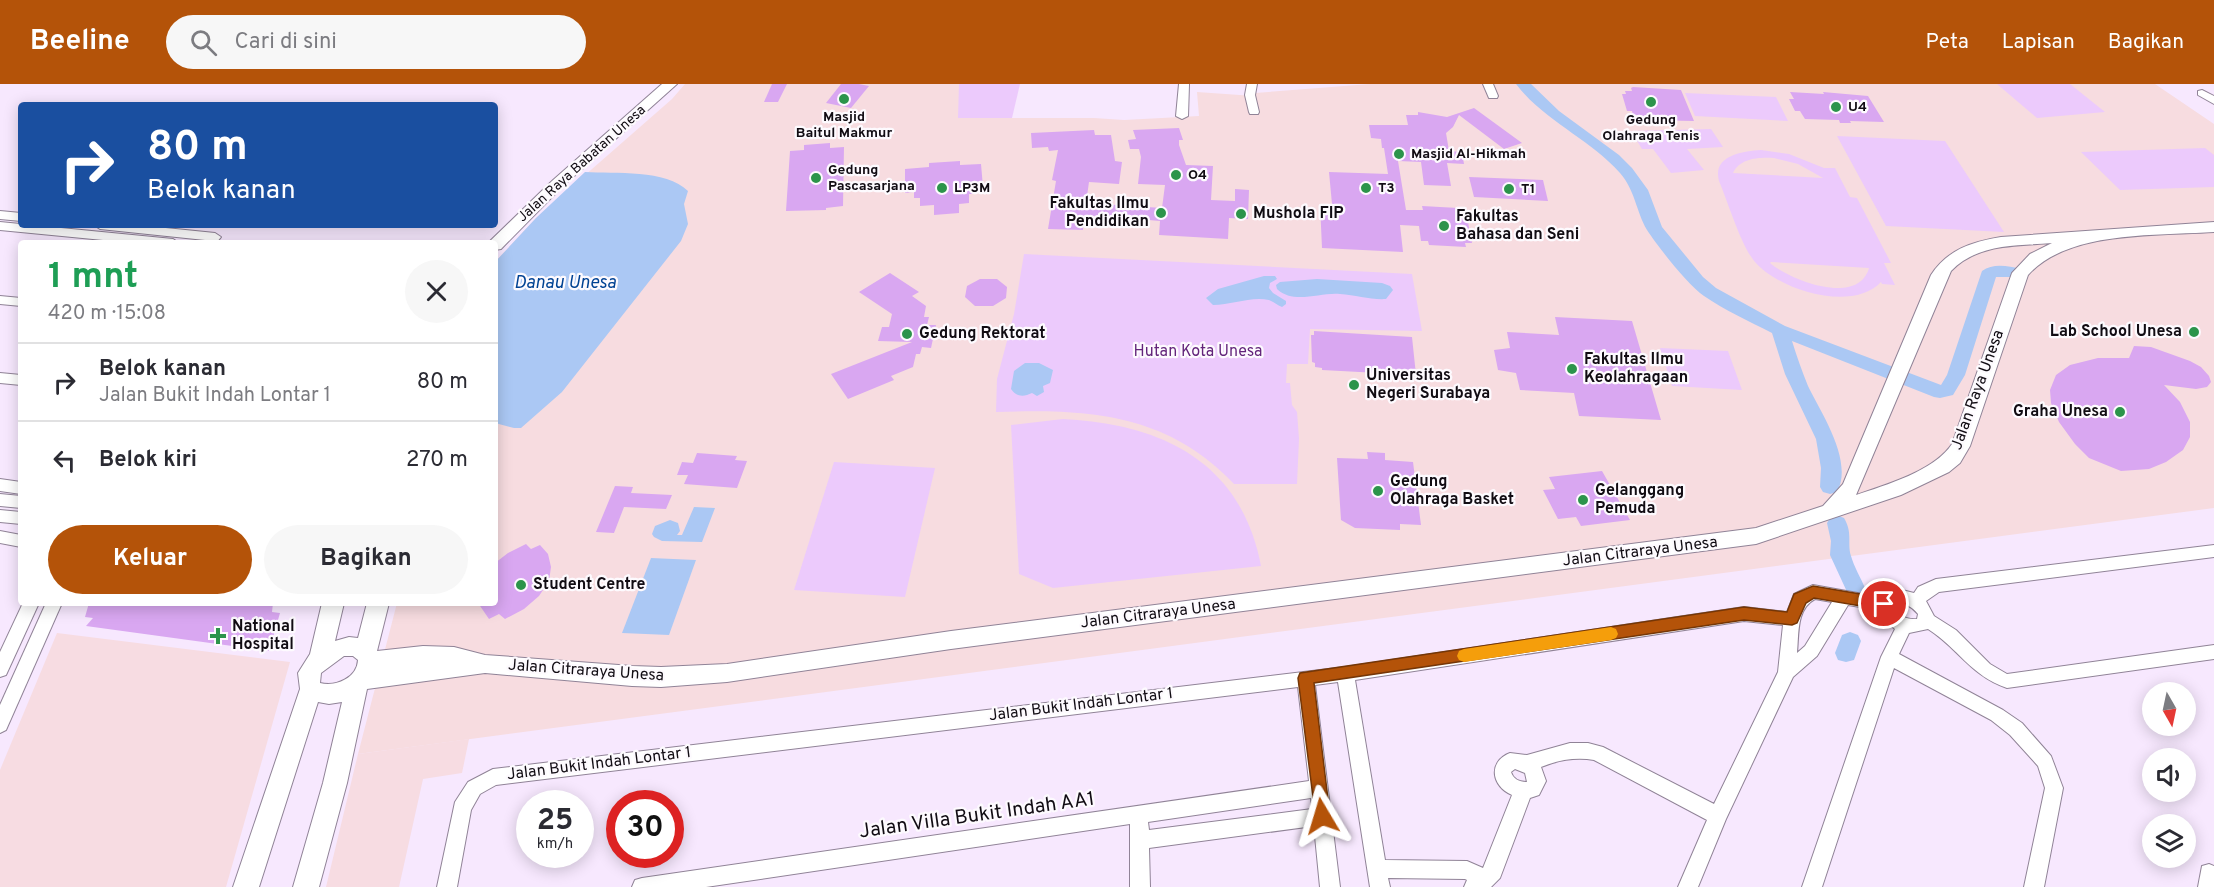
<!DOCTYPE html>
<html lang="id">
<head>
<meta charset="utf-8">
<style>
	:root { --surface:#fff; --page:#f7f7f7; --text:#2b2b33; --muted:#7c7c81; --line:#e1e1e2; --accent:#b45309 }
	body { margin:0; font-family:Overpass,sans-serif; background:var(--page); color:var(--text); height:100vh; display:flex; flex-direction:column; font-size:22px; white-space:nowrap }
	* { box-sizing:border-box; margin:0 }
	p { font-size:20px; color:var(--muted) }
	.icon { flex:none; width:33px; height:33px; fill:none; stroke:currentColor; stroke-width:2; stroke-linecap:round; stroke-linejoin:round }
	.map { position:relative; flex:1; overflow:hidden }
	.panel { position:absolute; left:18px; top:156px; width:480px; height:366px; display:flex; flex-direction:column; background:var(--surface); border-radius:6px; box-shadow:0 3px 15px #0003 }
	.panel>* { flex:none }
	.top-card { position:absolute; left:18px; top:18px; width:480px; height:126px; border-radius:6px; box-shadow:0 3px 15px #0003; background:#1a4fa0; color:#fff; overflow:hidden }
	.needle { width:39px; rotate:171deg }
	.controls { position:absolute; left:2142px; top:598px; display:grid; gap:12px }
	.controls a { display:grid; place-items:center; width:54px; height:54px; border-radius:50%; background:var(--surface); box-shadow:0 3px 15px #0003; font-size:30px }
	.speed { position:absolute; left:516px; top:706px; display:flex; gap:12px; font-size:30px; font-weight:700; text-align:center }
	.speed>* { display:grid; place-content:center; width:78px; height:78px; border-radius:50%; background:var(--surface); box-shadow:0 3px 15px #0003; line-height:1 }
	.speed small { font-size:15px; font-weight:400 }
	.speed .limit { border:9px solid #d22; background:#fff; color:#111 }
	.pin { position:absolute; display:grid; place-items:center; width:51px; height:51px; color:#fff; margin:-26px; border:3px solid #fff; border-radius:50%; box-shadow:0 2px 6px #0007 }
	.me { position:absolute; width:66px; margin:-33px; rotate:353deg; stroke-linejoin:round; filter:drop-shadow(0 0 4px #0008) }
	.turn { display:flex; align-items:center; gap:21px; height:126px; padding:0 30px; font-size:27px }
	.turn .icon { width:78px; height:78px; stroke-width:2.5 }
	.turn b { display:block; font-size:42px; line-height:51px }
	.round { display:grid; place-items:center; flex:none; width:63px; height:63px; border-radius:32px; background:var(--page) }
	.summary { display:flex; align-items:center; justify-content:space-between; height:102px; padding:0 30px }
	h1 { font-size:36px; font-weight:700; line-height:45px; color:#1e9e55 }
	.button { display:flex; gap:12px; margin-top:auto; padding:12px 30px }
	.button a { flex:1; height:69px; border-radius:36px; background:var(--accent); color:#fff; font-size:24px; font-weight:700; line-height:69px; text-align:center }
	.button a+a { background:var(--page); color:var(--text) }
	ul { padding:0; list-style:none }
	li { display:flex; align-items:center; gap:18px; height:78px; padding:0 30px; border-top:2px solid var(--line) }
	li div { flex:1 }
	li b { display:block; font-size:22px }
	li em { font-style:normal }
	header { display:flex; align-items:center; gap:36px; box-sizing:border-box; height:84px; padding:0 30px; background:var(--accent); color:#fff }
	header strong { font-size:28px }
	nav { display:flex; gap:33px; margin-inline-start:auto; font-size:21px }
	.search { width:420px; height:54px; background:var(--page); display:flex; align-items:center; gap:15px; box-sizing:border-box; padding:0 21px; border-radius:33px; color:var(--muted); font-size:22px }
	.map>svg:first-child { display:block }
</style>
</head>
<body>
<header>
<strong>Beeline</strong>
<div class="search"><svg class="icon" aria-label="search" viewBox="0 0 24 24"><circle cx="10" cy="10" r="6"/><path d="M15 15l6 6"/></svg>Cari di sini</div>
<nav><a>Peta</a><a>Lapisan</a><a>Bagikan</a></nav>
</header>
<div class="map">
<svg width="2214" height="803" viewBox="0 0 2214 803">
	<rect width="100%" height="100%" fill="#f7e8fe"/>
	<g fill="#f7dce2">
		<polygon points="57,549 290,578 226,803 0,803 0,686"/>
		<polygon points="469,655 462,689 423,695 399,803 326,803 358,670"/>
	</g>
	<polygon fill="#f7dce0" points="685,0 959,0 959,34 1094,34 1124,36 1199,32 1197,8 1254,12 1255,9 1370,0 2155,0 2214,40 2214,424 358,670 397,519 495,519 495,178 536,134 672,15"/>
	<g fill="#eccafc" fill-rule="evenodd">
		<polygon points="959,0 1020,0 1012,34 958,34"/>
		<polygon points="1997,0 2070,0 2105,28 2037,34"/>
		<polygon points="1685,9 1776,13 1788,37 1695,32"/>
		<polygon points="1711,45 1723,63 1687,65 1704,86 1671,89 1653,65 1642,65 1631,47"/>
		<polygon points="1837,52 1945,57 2004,148 1886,142"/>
		<polygon points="2205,64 2214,71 2214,103 2120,106 2081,68"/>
		<path d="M1761 66 1789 70 1824 84H1835L1850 113 1857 114 1891 179H1884L1895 201 1882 200 1881 198C1852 229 1779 206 1755 178 1741 162 1728 118 1719 97 1712 72 1742 67 1761 66ZM1774 74 1798 80 1823 94 1733 89C1740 74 1759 73 1774 74ZM1770 179 1771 178 1869 184C1858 223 1790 196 1770 179Z"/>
		<path d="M1024 170 1412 190 1422 247 1310 245 1308 280H1287L1286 299H1290L1292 321 1297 328 1299 355 1297 400H1234C1167 329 1088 325 996 328L997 295 1014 230Z"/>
		<polygon points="1660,264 1728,267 1742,306 1672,302"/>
		<path d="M1063 335C1161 340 1241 377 1261 482L1053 504 1019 490 1011 341Z"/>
		<polygon points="834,378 935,384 905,513 794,506"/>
	</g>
	<g fill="#abc8f4">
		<path d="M585 88C615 90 666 85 688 107L684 120 688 140 681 157 562 308 521 344H514L495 339V178L536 134Z"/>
		<path d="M1264 192H1275L1277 195 1270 199 1269 204 1273 209 1286 217V220L1282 223C1277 221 1274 218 1269 216 1251 212 1232 221 1213 221L1206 214 1218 205Z"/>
		<path d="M1317 195 1382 199 1390 202 1393 206 1386 215C1371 216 1356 211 1340 210 1320 208 1294 221 1277 205L1276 201 1280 198Z"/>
		<path d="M1025 279H1039L1053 286 1050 299 1043 302 1044 308 1037 312 1032 309C1024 313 1016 313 1011 305L1014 287Z"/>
		<polygon points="694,423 715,424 702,458 662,457 654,453 652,450 655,442 670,436 678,439 680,447 677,451 682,451"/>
		<polygon points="651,474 696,476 669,551 622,549"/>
	</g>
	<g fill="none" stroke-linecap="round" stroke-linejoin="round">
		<g fill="#abc8f4" fill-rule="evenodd">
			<path d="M1516 0H1531L1559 27 1619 71 1632 84 1648 106 1662 143 1703 193 1716 204 1785 242 1941 301 1947 291 1982 187C1993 179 2008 182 2021 185L2023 189 2021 193H1996L1965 291 1953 311 1940 314 1934 313 1792 257C1797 273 1802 287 1808 302 1821 329 1854 377 1837 408L1830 410 1823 408 1820 403 1821 384 1816 355 1785 290 1772 249C1749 237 1724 226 1704 212 1687 200 1659 164 1647 146 1636 127 1635 106 1620 89 1590 55 1544 37 1516 0Z"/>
			<path d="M1837 431 1844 434C1853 449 1847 459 1851 472 1854 483 1861 494 1865 504L1862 510 1855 512 1848 510 1830 471 1831 457 1827 439 1830 434Z"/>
			<polygon points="1850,548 1858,551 1861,557 1854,576 1846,578 1838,576 1835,569 1842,551"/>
		</g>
	</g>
	<g fill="#d9a7f1">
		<polygon points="772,0 787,0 778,18 764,18"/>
		<polygon points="841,0 859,0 869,2 851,24 826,19"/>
		<polygon points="1633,3 1681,6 1694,37 1645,36 1641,31 1633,31 1632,27 1627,27 1622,10 1626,10 1625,7 1632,7 1631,4"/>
		<polygon points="1790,8 1824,10 1823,8 1868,12 1884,38 1850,37 1851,39 1840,39 1839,36 1805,35 1800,27 1795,27 1789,15 1794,15"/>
		<polygon points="1474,24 1522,59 1504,65 1459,31 1453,43 1446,49 1449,67 1462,68 1464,80 1447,79 1451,102 1424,101 1421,78 1398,77 1406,126 1423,126 1422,122 1458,124 1459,128 1466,128 1472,159 1465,159 1466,163 1429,161 1428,157 1421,157 1419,142 1400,141 1403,168 1322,164 1320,120 1332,120 1329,88 1388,90 1384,64 1382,64 1381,55 1371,54 1369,41 1408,41 1406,31 1418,31 1418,28 1447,33"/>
		<polygon points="1179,44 1183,56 1179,56 1179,61 1186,81 1213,82 1211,116 1235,117 1235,105 1249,106 1248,135 1229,134 1228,155 1159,151 1160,137 1126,134 1084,132 1083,146 1048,145 1056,97 1052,96 1058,66 1049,67 1048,63 1032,64 1031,49 1094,46 1095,51 1111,51 1115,77 1122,78 1119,100 1089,98 1086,119 1162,124 1165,101 1138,100 1141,73 1139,65 1130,65 1128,56 1136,55 1133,46"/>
		<polygon points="830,59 830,64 844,63 843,122 826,124 826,126 786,127 790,67 804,66 804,61"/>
		<polygon points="960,77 960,81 981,80 983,103 975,104 975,110 969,110 969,119 959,120 959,129 934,131 934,121 920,122 920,114 914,114 914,108 905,109 905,85 929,83 929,79"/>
		<polygon points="1469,93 1543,96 1548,117 1474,113"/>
		<polygon points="890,189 919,208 912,212 926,222 924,233 929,233 927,241 936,241 931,264 922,263 920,270 916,270 913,283 891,292 894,296 848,315 831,290 912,258 878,257 882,243 889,243 892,230 859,208"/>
		<polygon points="980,195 997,195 1007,203 1006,214 993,222 975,222 965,213 967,202"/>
		<polygon points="1555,233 1632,237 1661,336 1579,332 1574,309 1520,306 1516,289 1498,286 1494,266 1510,264 1507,248 1559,251"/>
		<polygon points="1314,247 1412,253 1416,291 1322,286 1322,284 1315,283 1315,279 1312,278 1311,251 1314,251"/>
		<polygon points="2134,262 2151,263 2190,277 2201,283 2209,292 2211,298 2207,303 2196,305 2164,301 2180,318 2190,338 2190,353 2183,366 2166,378 2149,385 2121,387 2089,374 2075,360 2059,338 2051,319 2050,306 2056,291 2070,281 2098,274 2129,274"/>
		<polygon points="1367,368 1385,369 1385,376 1413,378 1421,441 1400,440 1400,446 1355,444 1341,436 1337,374 1368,375"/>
		<polygon points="697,369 737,372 735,376 747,377 737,404 684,400 688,391 677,391 682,378 693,379"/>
		<polygon points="1602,387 1630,436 1581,442 1576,433 1558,435 1543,406 1555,405 1549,393"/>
		<polygon points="615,402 633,403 631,409 672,411 666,425 624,423 614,449 596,448"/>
		<polygon points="526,460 531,465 540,461 548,470 551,483 549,497 539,512 524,525 505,535 499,530 489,535 478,519 495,519 495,479 508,469"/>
		<polygon points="89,519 273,519 272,528 280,529 269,567 86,542 93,534 85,533"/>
	</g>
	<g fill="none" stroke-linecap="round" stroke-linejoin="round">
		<defs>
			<g id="minor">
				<polygon points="1179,0 1189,0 1188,32 1182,35 1176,32"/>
				<polygon points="1247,0 1257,0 1255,11 1259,28 1258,30 1250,30 1249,28 1245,11"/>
				<polygon points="1483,0 1493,0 1498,12 1497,14 1489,14"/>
				<polygon points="2202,6 2214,12 2214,20 2198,11 2198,7"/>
				<polygon points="0,127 21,129 21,137 0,135"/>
				<polygon points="0,138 173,155 179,159 134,159 0,146"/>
				<polygon points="94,141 136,141 215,149 221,153 216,159 203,159 205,156 100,145"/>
				<polygon points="0,212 21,214 21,222 0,220"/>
				<polygon points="0,289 21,291 21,301 0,299"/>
				<polygon points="0,395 21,398 21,410 0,407"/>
				<polygon points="0,410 21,412 21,424 0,422"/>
				<polygon points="0,426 21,428 21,440 0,438"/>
				<polygon points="0,447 21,451 21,463 0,459"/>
				<path d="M2214 461V473L1939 508 1926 517 1934 532 1956 546 1990 580 2007 590 2214 561V575L2007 604C1971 592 1958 564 1928 545L1909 549 1899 570 2003 626 2022 639 2051 672 2063 704 2044 803H2024L2045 704 2038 682 2010 651 1991 636 1894 584 1822 803H1802L1881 573 1895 545 1884 536 1878 526 1848 521 1817 572 1793 593 1726 735 1698 803H1678L1707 736 1594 676C1576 673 1558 676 1541 683L1546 697 1539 711 1530 714 1500 794 1491 803H1464L1467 796 1465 795 1388 794 1390 803H1370L1338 598 1315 601 1340 803H1320L1314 742 1149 764 1150 803H1130V740L706 803H632L635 796 642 794 1309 697 1298 603 496 701 480 710 471 726 457 803H437L455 718 468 698 493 685 1345 583 1744 523 1787 528 1794 510 1813 501 1880 513 1882 508 1898 505 1914 509 1918 503 1936 495ZM1815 515 1832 518 1805 562 1797 569C1799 550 1796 525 1815 515ZM1893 519C1904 518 1911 522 1918 530L1917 535C1906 536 1893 530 1893 519ZM1744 537 1783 541 1778 588 1714 720 1603 663 1588 659H1570L1527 671 1510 669C1487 678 1492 703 1512 711L1483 784 1467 777 1385 776 1355 596ZM1515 685 1525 689 1527 698C1520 698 1513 695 1511 688ZM1311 714 1312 725 1149 746 1148 738Z"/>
				<polygon points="23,519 39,519 6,591 0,593 0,568"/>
				<polygon points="46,519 62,519 6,646 0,649 0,621"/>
				<polygon points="2209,780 2214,782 2214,803 2198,803 2202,782"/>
			</g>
			<g id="major">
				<polygon points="662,0 677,0 562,103 501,165 495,166 495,159 488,159 552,97"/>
				<path d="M2214 138V148C2158 152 2068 146 2028 191L1970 362 1960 379 1949 388 1901 411 1756 460 951 565 727 598 661 603 632 602 485 589 367 605 347 699 319 803H293L323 699 342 618 329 620 318 618 259 803H233L300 605 298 589 310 570 322 519H344L335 557 349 553 358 554 367 519H389L377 567 423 562 454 563 485 571 632 582 661 583 727 580 951 547 1756 444 1823 422 1843 400 1931 191C1948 165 1972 158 2001 153ZM2052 159 2030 170 2012 189 1952 360C1934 387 1886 401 1856 411L1951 187C1978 159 2017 162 2052 159ZM344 572H353L358 576C357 594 336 603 320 599L321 589Z"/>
			</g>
		</defs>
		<use href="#minor" stroke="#908397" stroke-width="2"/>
		<use href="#major" stroke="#908397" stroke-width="2"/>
		<use href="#minor" fill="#fff" fill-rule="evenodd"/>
		<use href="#major" fill="#fff" fill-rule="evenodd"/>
	</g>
	<polygon fill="#b45309" stroke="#753606" stroke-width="1.5" points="1813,502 1884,514 1890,515 1892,520 1890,524 1884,526 1814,514 1806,519 1797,539 1792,541 1744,536 1314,599 1330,732 1328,737 1322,739 1316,737 1298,594 1300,589 1744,523 1787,528 1794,510"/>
	<polygon fill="#f59e0b" points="1611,543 1616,545 1618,550 1616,554 1611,556 1464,578 1459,576 1457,572 1459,567 1464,565"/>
	<g fill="#2c944b" stroke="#fdfafe" stroke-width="2">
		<circle cx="844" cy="15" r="6"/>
		<circle cx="1651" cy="18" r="6"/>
		<circle cx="1836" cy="23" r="6"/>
		<circle cx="1399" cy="70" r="6"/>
		<circle cx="1176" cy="91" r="6"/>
		<circle cx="816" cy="94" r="6"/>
		<circle cx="942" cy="104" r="6"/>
		<circle cx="1366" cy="104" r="6"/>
		<circle cx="1509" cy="105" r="6"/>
		<circle cx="1161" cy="129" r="6"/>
		<circle cx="1241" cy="130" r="6"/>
		<circle cx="1444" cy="142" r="6"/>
		<circle cx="2194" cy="248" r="6"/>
		<circle cx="907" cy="250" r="6"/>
		<circle cx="1572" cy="285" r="6"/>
		<circle cx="1354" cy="301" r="6"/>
		<circle cx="2120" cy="328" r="6"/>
		<circle cx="1378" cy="407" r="6"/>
		<circle cx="1583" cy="416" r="6"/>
		<circle cx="521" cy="501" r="6"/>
		<path d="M215 543h6v6h6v6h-6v6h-6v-6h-6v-6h6z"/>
	</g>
	<g text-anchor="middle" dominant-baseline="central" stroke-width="4.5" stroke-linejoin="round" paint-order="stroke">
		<g font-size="14" font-weight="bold" fill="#110c13" stroke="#fdfafe" text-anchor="start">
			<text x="1848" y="23">U4</text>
			<text x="844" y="33" text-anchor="middle">Masjid<tspan x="844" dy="16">Baitul Makmur</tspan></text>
			<text x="1651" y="36" text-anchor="middle">Gedung<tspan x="1651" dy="16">Olahraga Tenis</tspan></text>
			<text x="1411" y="70">Masjid Al-Hikmah</text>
			<text x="828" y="86">Gedung<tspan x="828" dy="16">Pascasarjana</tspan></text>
			<text x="1188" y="91">O4</text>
			<text x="954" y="104">LP3M</text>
			<text x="1378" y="104">T3</text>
			<text x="1521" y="105">T1</text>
		</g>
		<g font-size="14" fill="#110c13" stroke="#fdfafe">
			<text transform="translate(582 80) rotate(-42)">Jalan Raya Babatan Unesa</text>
		</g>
		<g font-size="16" font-weight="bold" fill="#110c13" stroke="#fdfafe" text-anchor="start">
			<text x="1149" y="120" text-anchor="end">Fakultas Ilmu<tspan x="1149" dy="18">Pendidikan</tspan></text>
			<text x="1253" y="130">Mushola FIP</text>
			<text x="1456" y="133">Fakultas<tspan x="1456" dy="18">Bahasa dan Seni</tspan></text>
			<text x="2182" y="248" text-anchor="end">Lab School Unesa</text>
			<text x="919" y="250">Gedung Rektorat</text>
			<text x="1584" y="276">Fakultas Ilmu<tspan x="1584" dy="18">Keolahragaan</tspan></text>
			<text x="1366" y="292">Universitas<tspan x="1366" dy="18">Negeri Surabaya</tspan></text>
			<text x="2108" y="328" text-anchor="end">Graha Unesa</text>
			<text x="1390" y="398">Gedung<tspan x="1390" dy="18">Olahraga Basket</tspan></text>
			<text x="1595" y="407">Gelanggang<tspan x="1595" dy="18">Pemuda</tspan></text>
			<text x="533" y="501">Student Centre</text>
			<text x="232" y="543">National<tspan x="232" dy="18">Hospital</tspan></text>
		</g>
		<g font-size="16" fill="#63257b" stroke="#fdfafe">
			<text x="1198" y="268">Hutan Kota Unesa</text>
		</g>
		<g font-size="16" fill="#110c13" stroke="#fdfafe">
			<text transform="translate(1978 306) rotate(-70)">Jalan Raya Unesa</text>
			<text transform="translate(1640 468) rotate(-7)">Jalan Citraraya Unesa</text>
			<text transform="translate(1158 530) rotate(-7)">Jalan Citraraya Unesa</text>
			<text transform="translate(586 587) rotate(4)">Jalan Citraraya Unesa</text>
			<text transform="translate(1081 621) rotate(-7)">Jalan Bukit Indah Lontar 1</text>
			<text transform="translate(599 680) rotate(-7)">Jalan Bukit Indah Lontar 1</text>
		</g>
		<g font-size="18" font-style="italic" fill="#004293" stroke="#fdfafe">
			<text x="565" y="199">Danau Unesa</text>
		</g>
		<g font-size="20" fill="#110c13" stroke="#fdfafe">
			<text transform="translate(977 732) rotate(-8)">Jalan Villa Bukit Indah AA1</text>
		</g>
	</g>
</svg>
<div class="controls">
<a><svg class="needle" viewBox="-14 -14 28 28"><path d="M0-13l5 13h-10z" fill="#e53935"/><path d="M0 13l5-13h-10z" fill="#7c7c81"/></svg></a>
<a><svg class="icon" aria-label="sound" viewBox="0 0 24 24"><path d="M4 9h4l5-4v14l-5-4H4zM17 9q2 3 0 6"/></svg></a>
<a><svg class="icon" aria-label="layers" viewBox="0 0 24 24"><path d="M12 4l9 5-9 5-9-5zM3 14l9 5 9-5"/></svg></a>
</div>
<div class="speed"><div>25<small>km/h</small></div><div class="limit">30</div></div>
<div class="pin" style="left:1884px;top:520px;background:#d93025"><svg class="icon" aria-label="arrive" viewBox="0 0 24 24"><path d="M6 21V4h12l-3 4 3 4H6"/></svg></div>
<svg class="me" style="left:1322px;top:732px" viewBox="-20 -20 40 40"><path d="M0-17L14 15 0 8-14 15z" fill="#b45309" stroke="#fff" stroke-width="4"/></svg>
<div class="top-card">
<div class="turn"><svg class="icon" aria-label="right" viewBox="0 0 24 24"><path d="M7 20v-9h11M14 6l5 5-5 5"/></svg><div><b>80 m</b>Belok kanan</div></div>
</div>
<section class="panel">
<div class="summary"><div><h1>1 mnt</h1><p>420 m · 15:08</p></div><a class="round"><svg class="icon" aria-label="close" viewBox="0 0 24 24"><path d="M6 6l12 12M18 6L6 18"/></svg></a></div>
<ul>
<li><svg class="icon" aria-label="right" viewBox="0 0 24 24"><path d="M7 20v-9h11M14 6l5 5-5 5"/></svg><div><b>Belok kanan</b><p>Jalan Bukit Indah Lontar 1</p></div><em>80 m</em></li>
<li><svg class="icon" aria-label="left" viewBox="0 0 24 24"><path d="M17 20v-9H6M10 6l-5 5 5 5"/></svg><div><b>Belok kiri</b></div><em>270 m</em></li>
</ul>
<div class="button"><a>Keluar</a><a>Bagikan</a></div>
</section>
</div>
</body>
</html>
